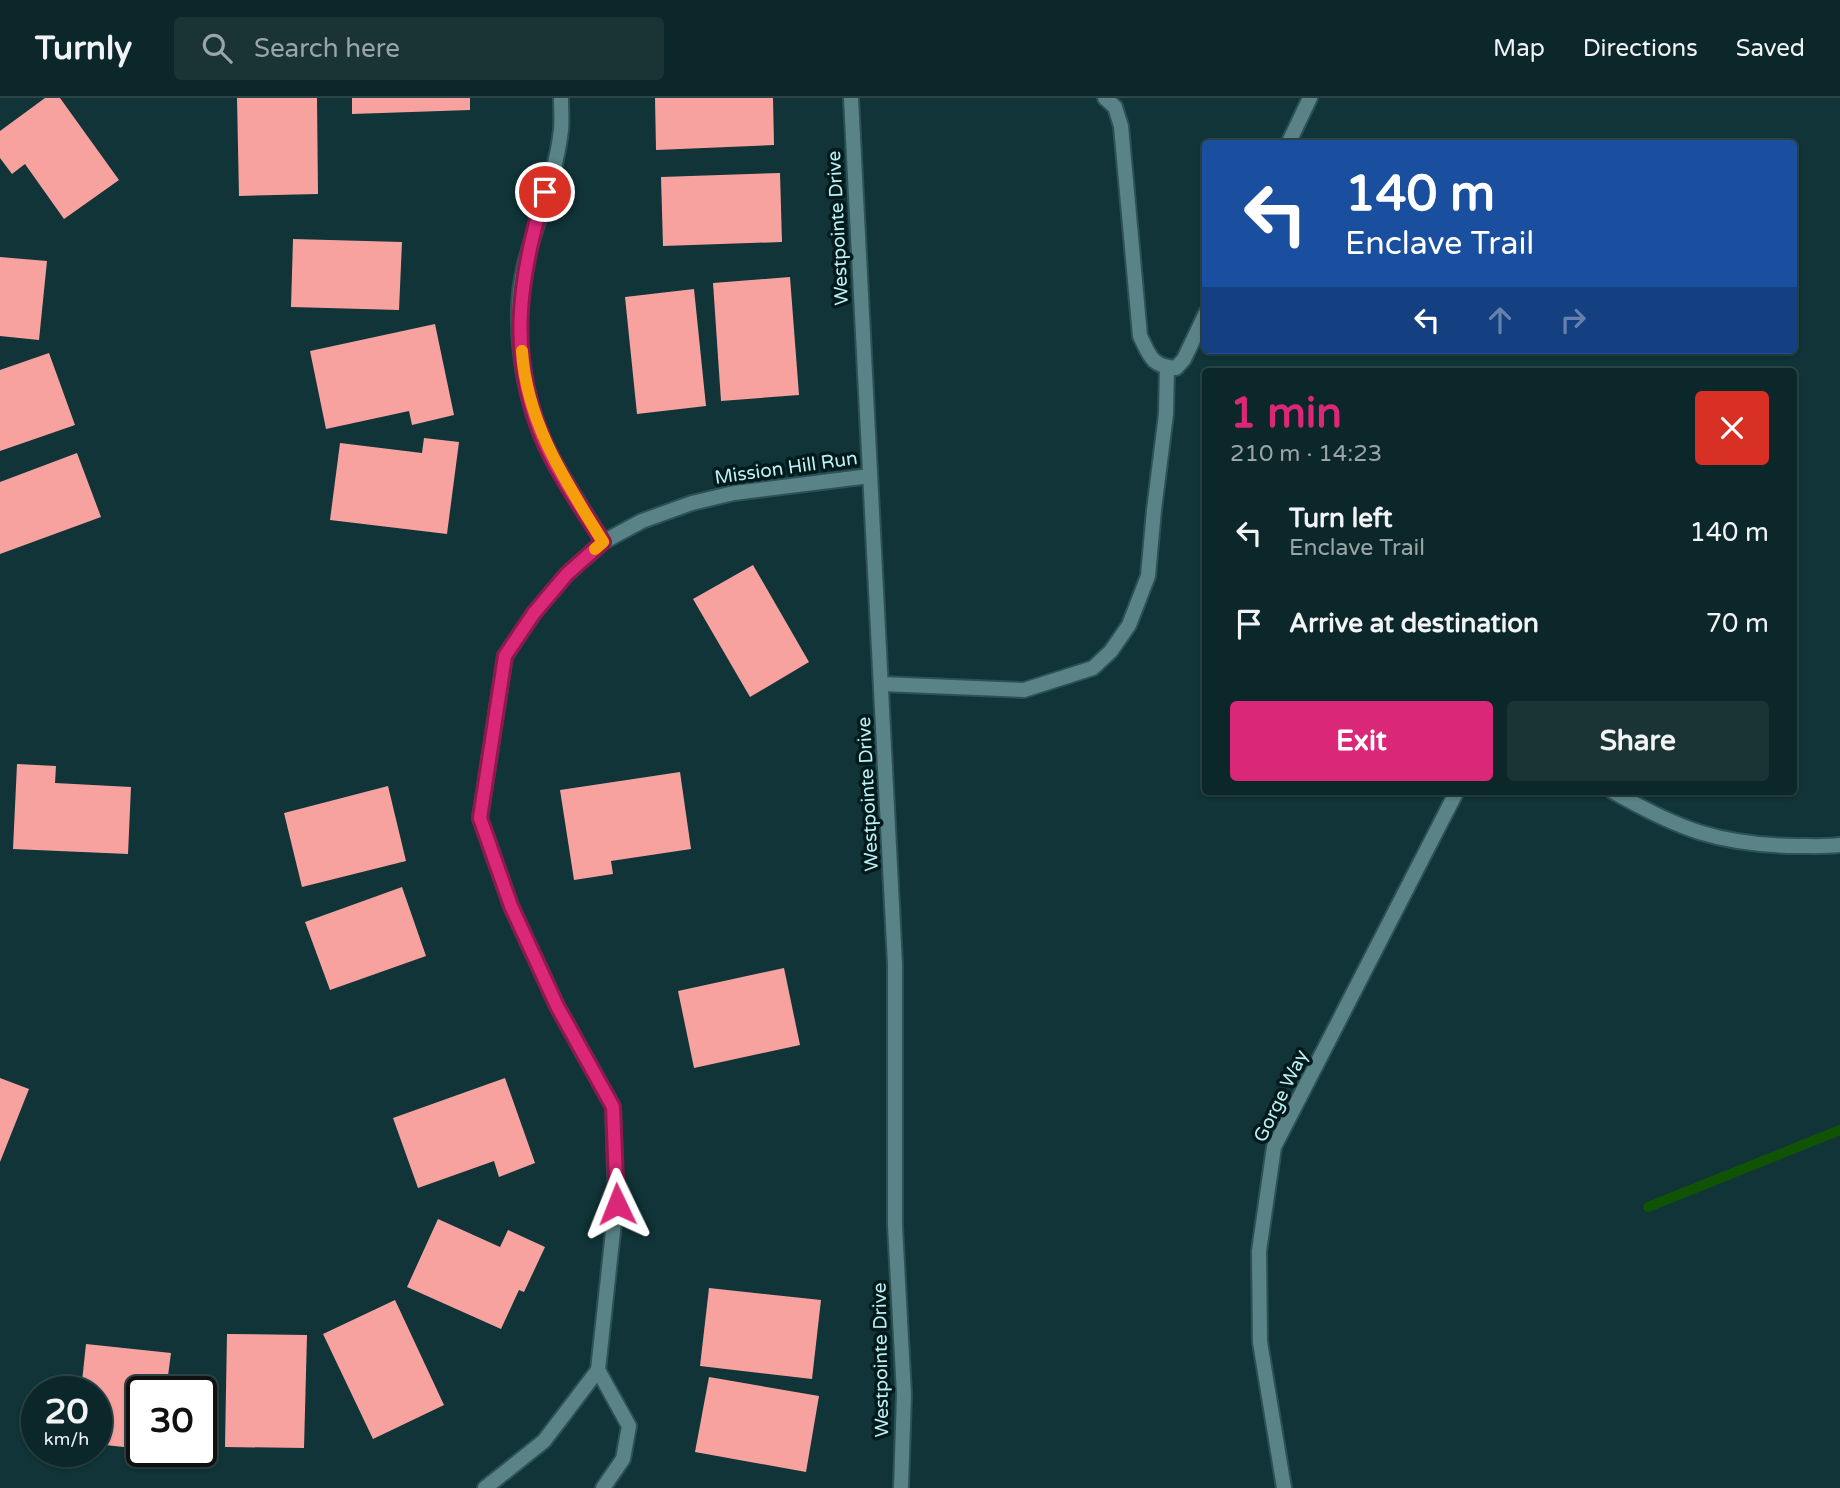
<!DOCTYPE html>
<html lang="en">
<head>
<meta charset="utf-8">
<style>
	:root { --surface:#0c2729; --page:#1a3335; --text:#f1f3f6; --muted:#9aa5a8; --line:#2c4446; --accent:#db2777 }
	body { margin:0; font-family:"Varela Round",sans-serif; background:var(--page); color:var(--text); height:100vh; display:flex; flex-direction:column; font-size:26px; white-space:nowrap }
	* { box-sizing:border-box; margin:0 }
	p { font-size:23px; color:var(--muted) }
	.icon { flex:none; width:38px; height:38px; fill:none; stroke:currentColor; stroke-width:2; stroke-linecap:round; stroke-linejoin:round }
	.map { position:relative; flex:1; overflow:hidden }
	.details { position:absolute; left:1202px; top:270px; width:595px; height:427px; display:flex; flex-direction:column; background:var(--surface); border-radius:7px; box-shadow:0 2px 5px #0004,0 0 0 2px var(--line) }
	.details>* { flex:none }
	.top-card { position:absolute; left:1202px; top:42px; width:595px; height:214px; border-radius:7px; box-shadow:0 2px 5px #0004,0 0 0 2px var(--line); background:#1a4fa0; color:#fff; overflow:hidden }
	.speed { position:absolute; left:21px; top:1278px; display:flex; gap:14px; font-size:35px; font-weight:700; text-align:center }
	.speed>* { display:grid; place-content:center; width:91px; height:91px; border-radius:50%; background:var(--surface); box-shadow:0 2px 5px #0004,0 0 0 2px var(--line); line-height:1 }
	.speed small { font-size:18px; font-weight:400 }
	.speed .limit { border:4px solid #111; border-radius:10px; background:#fff; color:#111 }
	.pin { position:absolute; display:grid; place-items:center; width:60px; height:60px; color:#fff; margin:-30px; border:4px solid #fff; border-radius:50%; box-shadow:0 2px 7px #0007 }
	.me { position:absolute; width:77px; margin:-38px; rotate:358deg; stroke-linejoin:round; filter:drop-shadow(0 0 5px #0008) }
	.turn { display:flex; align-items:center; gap:24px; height:147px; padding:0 28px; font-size:32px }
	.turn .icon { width:91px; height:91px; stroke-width:2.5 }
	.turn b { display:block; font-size:49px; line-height:60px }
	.lanes { display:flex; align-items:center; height:66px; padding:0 28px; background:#0003; justify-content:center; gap:35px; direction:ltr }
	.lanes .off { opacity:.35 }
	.round { display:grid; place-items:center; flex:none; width:74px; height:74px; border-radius:7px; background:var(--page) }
	.summary { display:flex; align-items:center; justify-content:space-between; height:119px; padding:0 28px }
	h1 { font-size:42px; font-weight:700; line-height:52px; color:var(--accent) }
	.cta { display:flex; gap:14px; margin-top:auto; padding:14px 28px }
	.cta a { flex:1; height:80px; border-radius:7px; background:var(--accent); color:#fff; font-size:28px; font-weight:700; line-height:80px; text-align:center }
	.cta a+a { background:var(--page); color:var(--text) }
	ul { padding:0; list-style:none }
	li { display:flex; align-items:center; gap:21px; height:91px; padding:0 28px }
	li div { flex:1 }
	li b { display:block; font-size:26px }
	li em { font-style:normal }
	header { display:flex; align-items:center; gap:42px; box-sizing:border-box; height:98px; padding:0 35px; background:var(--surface); border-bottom:2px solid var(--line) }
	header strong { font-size:33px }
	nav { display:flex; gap:38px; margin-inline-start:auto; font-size:24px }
	.search { width:490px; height:63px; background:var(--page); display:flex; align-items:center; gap:18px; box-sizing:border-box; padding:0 24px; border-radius:7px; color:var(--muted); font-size:26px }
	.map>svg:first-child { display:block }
</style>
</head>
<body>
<header>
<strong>Turnly</strong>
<div class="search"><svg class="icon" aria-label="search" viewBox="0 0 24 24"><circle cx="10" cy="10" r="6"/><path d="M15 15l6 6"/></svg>Search here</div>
<nav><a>Map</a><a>Directions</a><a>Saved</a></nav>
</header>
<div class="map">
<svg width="1840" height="1390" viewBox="0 0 1840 1390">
	<rect width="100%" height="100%" fill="#103437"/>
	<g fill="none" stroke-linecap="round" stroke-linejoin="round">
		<polyline stroke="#105305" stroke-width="10" points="1648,1109 1840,1032"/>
	</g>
	<g fill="#f8a2a0">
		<polygon points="45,0 60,0 119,82 64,121 25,66 12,76 0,60 0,33"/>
		<polygon points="237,0 317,0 318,96 239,98"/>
		<polygon points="352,0 470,0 470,12 352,16"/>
		<polygon points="655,0 773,0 774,47 656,52"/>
		<polygon points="780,75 782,144 663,148 661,79"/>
		<polygon points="293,141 402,144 399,212 291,209"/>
		<polygon points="0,159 47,163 39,242 0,238"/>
		<polygon points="790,179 799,297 721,303 713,185"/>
		<polygon points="694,191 706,308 637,316 625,199"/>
		<polygon points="435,226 454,317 412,327 409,313 326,331 310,253"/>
		<polygon points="49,255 75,327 0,353 0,272"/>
		<polygon points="424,340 459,344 447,436 330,422 340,345 422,355"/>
		<polygon points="77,355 101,419 0,456 0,384"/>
		<polygon points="753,467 809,564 750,599 693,501"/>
		<polygon points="17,666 56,668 55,685 131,689 128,756 13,751"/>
		<polygon points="680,674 691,751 611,763 613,776 574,782 560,692"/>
		<polygon points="388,688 406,763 302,789 284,715"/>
		<polygon points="402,789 426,858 330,892 305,824"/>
		<polygon points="784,870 800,947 694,970 678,893"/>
		<polygon points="0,980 29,991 0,1064"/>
		<polygon points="505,980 535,1065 499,1079 494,1063 418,1090 393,1020"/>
		<polygon points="438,1121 500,1149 508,1132 545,1149 524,1194 519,1192 501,1231 407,1189"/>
		<polygon points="709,1190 821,1202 812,1281 700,1268"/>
		<polygon points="395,1202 444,1307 373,1341 323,1236"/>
		<polygon points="227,1236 307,1237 304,1350 225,1349"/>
		<polygon points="86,1246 171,1255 166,1293 142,1293 142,1351 96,1346 96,1293 81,1293"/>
		<polygon points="709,1279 819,1298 806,1374 695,1354"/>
	</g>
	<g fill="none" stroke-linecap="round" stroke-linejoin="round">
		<defs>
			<polyline id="service" points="598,1272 629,1328 623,1361 603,1390"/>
			<g id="minor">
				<path d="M561 0C561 10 562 22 561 32 556 77 537 122 525 166 511 221 522 296 546 348 562 381 584 412 603 444"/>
				<polyline points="851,0 895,867 895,1128 904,1296 901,1390"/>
				<path d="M1105 0 1115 9 1121 28 1140 238C1150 258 1151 268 1176 270L1184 261 1206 215"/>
				<polyline points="1288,46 1310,0"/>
				<polyline points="882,586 1024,592 1093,570 1111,553 1129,527 1148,478 1154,412 1166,316 1167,269"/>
				<path d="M1612 693C1678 731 1719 747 1797 748 1811 748 1826 749 1840 747"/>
				<polyline points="485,1390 544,1343 598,1272 616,1106 613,1009 557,908 511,808 480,720 505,558 534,515 567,476 603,444 642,423 692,405 734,395 870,378"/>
				<polyline points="1284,1390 1260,1244 1259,1153 1274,1049 1457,693"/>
			</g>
		</defs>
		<use href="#service" stroke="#2c5255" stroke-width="18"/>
		<use href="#minor" stroke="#2c5255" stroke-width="18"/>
		<use href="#service" stroke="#598386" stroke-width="14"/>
		<use href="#minor" stroke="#598386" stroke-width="14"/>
	</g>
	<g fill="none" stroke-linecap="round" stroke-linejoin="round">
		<defs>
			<path id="route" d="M545 94C518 181 507 260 545 346 561 381 583 412 603 444L567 476 534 515 505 558 480 720 511 808 557 908 613 1009 617 1106"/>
		</defs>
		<use href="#route" stroke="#8e194d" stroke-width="18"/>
		<use href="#route" stroke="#db2777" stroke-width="12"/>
		<path stroke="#f59e0b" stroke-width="12" d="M522 253C527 326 566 384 603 444L595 451"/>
	</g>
	<g text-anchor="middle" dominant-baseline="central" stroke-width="7" stroke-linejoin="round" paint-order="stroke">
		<g font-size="19" fill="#bef1f4" stroke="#021a1c">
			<text transform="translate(838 130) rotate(-93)">Westpointe Drive</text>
			<text transform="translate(786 370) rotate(-8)">Mission Hill Run</text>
			<text transform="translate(868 696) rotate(-93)">Westpointe Drive</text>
			<text transform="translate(1281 998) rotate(-64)">Gorge Way</text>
			<text transform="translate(881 1262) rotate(-91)">Westpointe Drive</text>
		</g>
	</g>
</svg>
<div class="speed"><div>20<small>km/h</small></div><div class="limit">30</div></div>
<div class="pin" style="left:545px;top:94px;background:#d93025"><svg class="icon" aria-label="arrive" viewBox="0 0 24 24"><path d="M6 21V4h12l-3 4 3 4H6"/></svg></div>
<svg class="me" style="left:617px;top:1106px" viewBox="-20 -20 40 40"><path d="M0-17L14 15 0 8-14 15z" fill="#db2777" stroke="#fff" stroke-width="4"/></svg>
<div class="top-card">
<div class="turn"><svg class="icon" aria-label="left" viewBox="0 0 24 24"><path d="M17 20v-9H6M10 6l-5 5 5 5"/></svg><div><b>140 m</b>Enclave Trail</div></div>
<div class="lanes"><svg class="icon" aria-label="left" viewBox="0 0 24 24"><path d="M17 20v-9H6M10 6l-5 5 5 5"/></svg><svg class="icon off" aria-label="ahead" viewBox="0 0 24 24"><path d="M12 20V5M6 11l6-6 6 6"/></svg><svg class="icon off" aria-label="right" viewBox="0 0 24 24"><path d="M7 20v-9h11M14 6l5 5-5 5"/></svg></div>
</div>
<section class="details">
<div class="summary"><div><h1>1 min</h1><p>210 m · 14:23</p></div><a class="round" style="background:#d93025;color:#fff"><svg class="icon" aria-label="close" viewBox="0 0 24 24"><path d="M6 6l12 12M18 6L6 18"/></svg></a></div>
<ul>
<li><svg class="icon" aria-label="left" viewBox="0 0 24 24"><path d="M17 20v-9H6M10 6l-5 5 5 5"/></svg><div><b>Turn left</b><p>Enclave Trail</p></div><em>140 m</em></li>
<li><svg class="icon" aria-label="arrive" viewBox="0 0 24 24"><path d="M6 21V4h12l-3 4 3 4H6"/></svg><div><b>Arrive at destination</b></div><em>70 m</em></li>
</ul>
<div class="cta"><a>Exit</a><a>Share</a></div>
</section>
</div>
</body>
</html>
